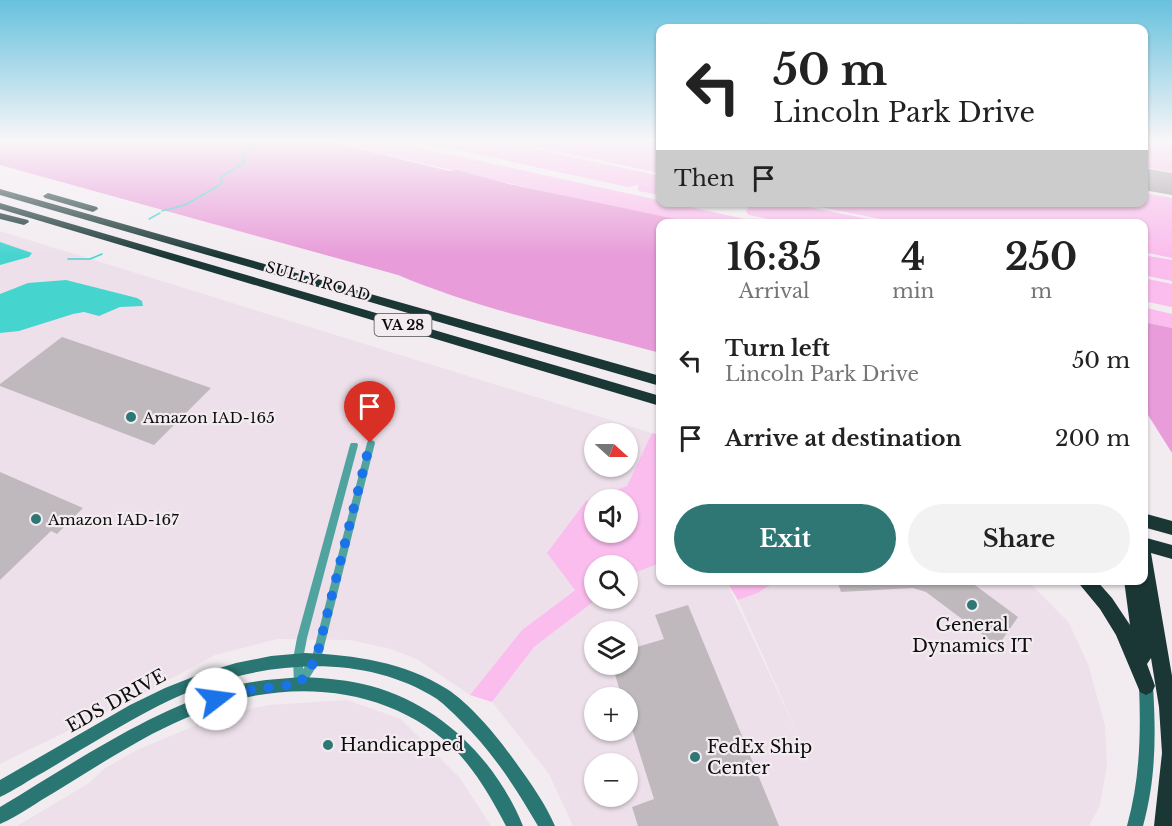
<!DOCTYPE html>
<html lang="en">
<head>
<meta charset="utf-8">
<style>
	:root { --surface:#fff; --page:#f2f2f2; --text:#222; --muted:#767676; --accent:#2e7774 }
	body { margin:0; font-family:"Libre Baskerville",serif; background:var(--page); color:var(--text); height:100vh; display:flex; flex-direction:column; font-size:22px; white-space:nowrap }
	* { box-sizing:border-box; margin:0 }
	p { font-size:20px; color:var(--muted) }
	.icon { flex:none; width:33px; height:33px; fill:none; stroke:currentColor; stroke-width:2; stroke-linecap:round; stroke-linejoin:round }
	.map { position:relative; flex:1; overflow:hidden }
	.drawer { position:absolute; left:656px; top:219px; width:492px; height:366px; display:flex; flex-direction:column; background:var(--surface); border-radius:12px; box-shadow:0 2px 4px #0004 }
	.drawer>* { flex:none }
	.banner { position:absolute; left:656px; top:24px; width:492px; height:183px; border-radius:12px; box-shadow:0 2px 4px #0004; background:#fff; color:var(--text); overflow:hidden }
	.needle { width:39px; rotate:111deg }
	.tools { position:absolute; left:584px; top:423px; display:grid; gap:12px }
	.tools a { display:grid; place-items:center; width:54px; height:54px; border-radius:50%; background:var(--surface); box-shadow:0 2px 4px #0004; font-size:30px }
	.pin { position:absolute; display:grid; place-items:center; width:51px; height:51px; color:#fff; margin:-62px -26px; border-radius:50% 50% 50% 0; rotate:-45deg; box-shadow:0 0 6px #0007 }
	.pin .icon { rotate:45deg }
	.me { position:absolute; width:66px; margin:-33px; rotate:75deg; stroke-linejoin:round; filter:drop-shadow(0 0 4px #0008) }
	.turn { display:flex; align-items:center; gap:21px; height:126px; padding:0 18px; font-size:27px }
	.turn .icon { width:78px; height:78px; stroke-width:2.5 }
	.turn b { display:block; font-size:42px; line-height:51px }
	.then { display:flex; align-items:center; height:57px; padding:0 18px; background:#0003; gap:12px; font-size:22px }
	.eta { display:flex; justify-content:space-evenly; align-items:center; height:102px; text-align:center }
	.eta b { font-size:36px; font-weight:700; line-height:42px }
	.cta { display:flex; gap:12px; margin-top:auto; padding:12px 18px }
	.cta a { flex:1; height:69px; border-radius:36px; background:var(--accent); color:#fff; font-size:24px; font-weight:700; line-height:69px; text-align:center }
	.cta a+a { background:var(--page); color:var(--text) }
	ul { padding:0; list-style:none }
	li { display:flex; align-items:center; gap:18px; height:78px; padding:0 18px }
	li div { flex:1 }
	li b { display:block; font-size:22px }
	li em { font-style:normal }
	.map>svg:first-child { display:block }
</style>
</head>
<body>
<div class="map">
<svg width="1172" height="826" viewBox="0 0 1172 826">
	<rect width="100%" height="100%" fill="#f2ecf0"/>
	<g fill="#ede0ea" fill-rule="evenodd">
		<path d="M0 231 68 252 652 433 627 486 586 501 575 589 522 630 470 695 418 660 391 649 350 640 277 639 215 655 143 694 0 764ZM594 434H627V466H594Z"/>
		<path d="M660 563V580L726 581 804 748 738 600 758 593 776 581H1028L1069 623 1088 664 1105 725 1107 765 1100 805 1089 826H573L549 774 492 702 534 647 597 599 627 598V576ZM594 632H627V664H594ZM594 698H627V730H594ZM594 764H627V796H594Z"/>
		<polygon points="347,700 401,719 460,778 491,826 17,826 89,783 105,768 137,750 220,715 269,705"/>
	</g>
	<g fill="#fabded" fill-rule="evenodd">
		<polygon points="321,140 374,140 371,144 384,140 763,223 694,223 664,219"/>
		<polygon points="412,140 494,140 660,176 660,195 638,191 638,185 628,187"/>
		<polygon points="505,140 660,140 660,173"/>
		<polygon points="1143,140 1172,140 1172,172 1143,167"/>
		<polygon points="1143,193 1172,198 1172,258 1143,252 1143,224 900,223 801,203 1143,202"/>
		<polygon points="750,203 789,203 888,223 788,223 749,215 746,212"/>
		<polygon points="1143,255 1172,260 1172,281 1143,275"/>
		<polygon points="1143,278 1172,284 1172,307 1143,301"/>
		<polygon points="1143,307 1172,314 1172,328 1143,322"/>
		<path d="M652 433 660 435V563L627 576V566H594V598L597 599 534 647 492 702 470 695 522 630 575 590 547 553 586 501 627 486ZM594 500H627V532H594Z"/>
		<polygon points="726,581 776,581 758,593 738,600"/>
	</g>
	<g fill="#e89cd9">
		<path d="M0 140H321L449 171 457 170 509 184 694 223 660 224V353C572 328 483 311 398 275L0 165Z"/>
		<polygon points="1143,322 1172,328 1172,453 1143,407"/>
	</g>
	<g fill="#46d4cf">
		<polygon points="0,242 32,253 29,257 0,265"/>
		<polygon points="66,280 137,298 142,301 143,306 120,307 99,316 84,312 73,314 19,331 0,333 0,294 28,283"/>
	</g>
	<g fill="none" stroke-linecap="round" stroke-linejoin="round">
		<g stroke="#46d4cf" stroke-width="1.5">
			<polyline points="162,211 185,205 218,186 222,182 221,177 246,162 242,160 245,150 263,140"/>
			<polyline points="149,219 160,213"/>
			<polyline points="68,259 90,259 102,254"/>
		</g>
		<polygon fill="#a6a2a5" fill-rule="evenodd" points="1143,168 1172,173 1172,195 1143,190"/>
	</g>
	<g fill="#bfb9bd">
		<polygon points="62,337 211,388 154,445 0,386 0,384"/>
		<polygon points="0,472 83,508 57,534 51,531 0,580"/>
		<polygon points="837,580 968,580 1018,617 998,646 926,592 913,588 841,592"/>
		<polygon points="688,605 733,714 779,826 638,826 632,807 654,799 627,713 627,698 622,698 612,664 627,664 627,650 664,639 655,615"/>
	</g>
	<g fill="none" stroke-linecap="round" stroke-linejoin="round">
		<polygon fill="#51a39f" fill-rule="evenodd" points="371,440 374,441 375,443 321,659 303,688 299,689 295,688 294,684 293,659 297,638 350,445 351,443 357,443 358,445 307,638 303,659 303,669 312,657 367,443 368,441"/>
		<g fill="#2a7673" fill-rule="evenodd">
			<path d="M305 653C355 655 404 662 447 689 473 706 501 741 519 767 532 785 546 805 555 826H538C516 788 492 751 460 720 453 713 445 705 437 699 354 646 240 664 158 706 119 726 81 750 44 772 29 780 15 790 0 797V780L130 705 165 688 203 673 236 663 271 656Z"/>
			<path d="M302 677C326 678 349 680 371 686 441 705 496 760 523 826H506C493 801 478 775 459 754 401 693 311 679 232 701 204 709 178 721 152 734 119 752 87 772 55 792 37 802 19 816 0 824V807C74 763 147 712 230 687 254 680 278 679 302 677Z"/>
			<path d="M1146 679 1151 681 1153 686C1156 734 1156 779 1143 826H1127C1140 779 1141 734 1139 686L1141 681Z"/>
		</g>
		<g fill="#1a3736" fill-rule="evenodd">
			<polygon points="0,189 660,376 660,386 0,195"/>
			<polygon points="48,193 97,207 98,209 93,212 45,198 43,196"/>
			<polygon points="0,203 660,396 660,406 0,209"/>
			<polygon points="0,213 28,220 29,222 24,225 0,219"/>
			<polygon points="1143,513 1172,521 1172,535 1143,527"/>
			<polygon points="1143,537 1172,545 1172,559 1151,553 1172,676 1172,826 1154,826 1162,753 1159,707 1151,658 1147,664 1155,686 1152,692 1146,695 1140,692 1116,635 1100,609 1076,580 1096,580 1112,598 1130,625 1124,580 1143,580"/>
		</g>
	</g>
	<linearGradient id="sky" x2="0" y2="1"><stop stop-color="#67c1de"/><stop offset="0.55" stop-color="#f9f6f8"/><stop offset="1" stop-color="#f9f6f8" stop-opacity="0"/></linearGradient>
	<rect width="1172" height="256" fill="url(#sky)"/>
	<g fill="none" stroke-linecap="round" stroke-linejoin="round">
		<polyline stroke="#1a73e8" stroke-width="10" stroke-dasharray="0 18" points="216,699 249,690 299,684 316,659 370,443"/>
	</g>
	<g fill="#2e7774" stroke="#f2ecf0" stroke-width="2">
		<circle cx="131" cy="417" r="6"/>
		<circle cx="36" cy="519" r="6"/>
		<circle cx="972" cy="605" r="6"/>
		<circle cx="328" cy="745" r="6"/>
		<circle cx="695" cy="757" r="6"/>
	</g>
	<g text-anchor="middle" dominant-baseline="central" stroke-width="4.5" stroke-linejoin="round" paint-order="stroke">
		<rect fill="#f2ecf0" stroke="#524f51" stroke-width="1.5" x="374.5" y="314" width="57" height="22" rx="4.5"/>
		<g font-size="14" font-weight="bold" fill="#0e0c0d">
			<text x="403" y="325">VA 28</text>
		</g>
		<g font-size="15" fill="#0e0c0d" stroke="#f2ecf0">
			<text transform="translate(318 281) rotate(16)">SULLY ROAD</text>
		</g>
		<g font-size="15" fill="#0e0c0d" stroke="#f2ecf0" text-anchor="start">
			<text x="143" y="417">Amazon IAD-165</text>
			<text x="48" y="519">Amazon IAD-167</text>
		</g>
		<g font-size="18" fill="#0e0c0d" stroke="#f2ecf0" text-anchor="start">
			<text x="972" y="625" text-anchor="middle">General<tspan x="972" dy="21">Dynamics IT</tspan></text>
			<text x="340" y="745">Handicapped</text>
			<text x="707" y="747">FedEx Ship<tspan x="707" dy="21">Center</tspan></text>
		</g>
		<g font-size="18" fill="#0e0c0d" stroke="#f2ecf0">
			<text transform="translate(116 701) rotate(-29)">EDS DRIVE</text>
		</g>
	</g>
</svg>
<div class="tools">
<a><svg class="needle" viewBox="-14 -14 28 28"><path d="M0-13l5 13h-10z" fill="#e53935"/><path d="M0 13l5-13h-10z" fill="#767676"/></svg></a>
<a><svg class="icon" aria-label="sound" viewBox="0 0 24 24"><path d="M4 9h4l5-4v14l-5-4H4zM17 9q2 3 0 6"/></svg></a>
<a><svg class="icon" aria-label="search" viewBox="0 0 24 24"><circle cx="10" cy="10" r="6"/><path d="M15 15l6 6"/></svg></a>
<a><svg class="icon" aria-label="layers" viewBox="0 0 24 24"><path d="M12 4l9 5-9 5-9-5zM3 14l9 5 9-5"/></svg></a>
<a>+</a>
<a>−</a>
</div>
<div class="pin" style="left:370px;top:443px;background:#d93025"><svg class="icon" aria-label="arrive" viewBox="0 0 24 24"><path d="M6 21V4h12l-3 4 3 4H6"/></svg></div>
<svg class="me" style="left:216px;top:699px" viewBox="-20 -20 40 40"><circle r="19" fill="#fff"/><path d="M0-13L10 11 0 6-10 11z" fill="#1a73e8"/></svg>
<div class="banner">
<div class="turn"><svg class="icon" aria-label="left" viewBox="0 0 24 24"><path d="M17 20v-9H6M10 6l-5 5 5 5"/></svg><div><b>50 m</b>Lincoln Park Drive</div></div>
<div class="then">Then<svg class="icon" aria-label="arrive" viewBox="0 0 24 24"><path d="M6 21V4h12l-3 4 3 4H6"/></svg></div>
</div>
<section class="drawer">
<div class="eta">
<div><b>16:35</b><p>Arrival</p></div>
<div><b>4</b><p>min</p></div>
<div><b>250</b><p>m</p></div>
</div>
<ul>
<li><svg class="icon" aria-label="left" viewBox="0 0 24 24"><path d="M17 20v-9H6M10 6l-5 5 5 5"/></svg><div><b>Turn left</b><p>Lincoln Park Drive</p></div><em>50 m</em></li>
<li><svg class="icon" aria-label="arrive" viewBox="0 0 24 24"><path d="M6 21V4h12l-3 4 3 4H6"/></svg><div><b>Arrive at destination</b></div><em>200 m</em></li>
</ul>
<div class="cta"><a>Exit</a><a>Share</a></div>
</section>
</div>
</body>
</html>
